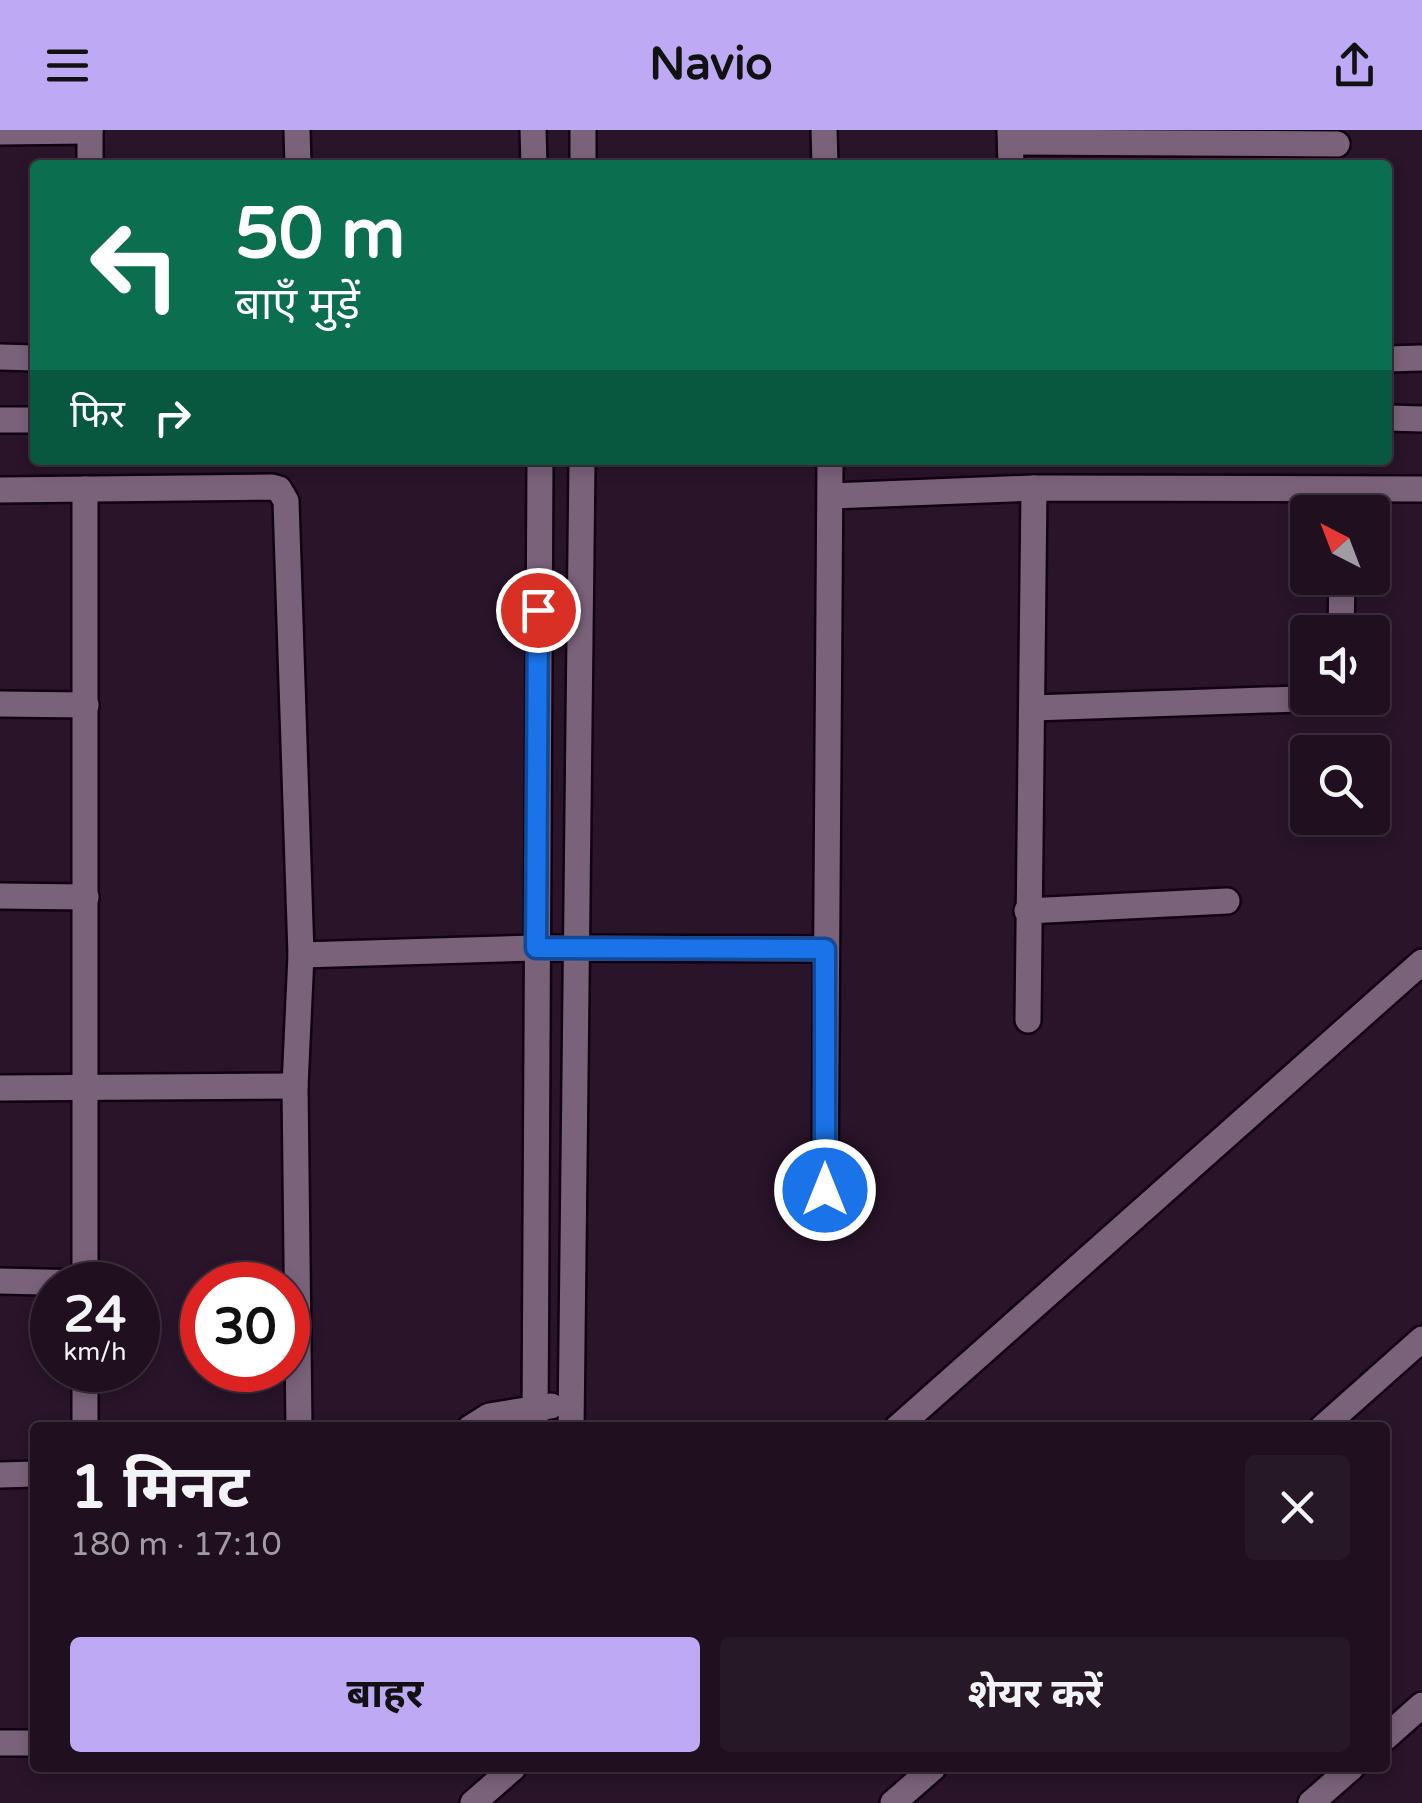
<!DOCTYPE html>
<html lang="hi">
<head>
<meta charset="utf-8">
<style>
	:root { --surface:#1f0f1f; --page:#271828; --text:#f1f3f6; --muted:#a19ca4; --line:#3c2f3d; --accent:#bea9f5 }
	body { margin:0; font-family:"Varela Round","Noto Sans Devanagari",sans-serif; background:var(--page); color:var(--text); height:100vh; display:flex; flex-direction:column; font-size:38px; white-space:nowrap }
	* { box-sizing:border-box; margin:0 }
	p { font-size:32px; color:var(--muted) }
	.icon { flex:none; width:55px; height:55px; fill:none; stroke:currentColor; stroke-width:2; stroke-linecap:round; stroke-linejoin:round }
	.map { position:relative; flex:1; overflow:hidden }
	.details { position:absolute; left:30px; top:1292px; width:1360px; height:350px; display:flex; flex-direction:column; background:var(--surface); border-radius:10px; box-shadow:0 5px 15px #0003,0 0 0 2px var(--line) }
	.details>* { flex:none }
	.banner { position:absolute; left:30px; top:30px; width:1362px; height:305px; border-radius:10px; box-shadow:0 5px 15px #0003,0 0 0 2px var(--line); background:#0b6e4f; color:#fff; overflow:hidden }
	.needle { width:65px; rotate:318deg }
	.controls { position:absolute; left:1290px; top:365px; display:grid; gap:20px }
	.controls a { display:grid; place-items:center; width:100px; height:100px; border-radius:10px; background:var(--surface); box-shadow:0 5px 15px #0003,0 0 0 2px var(--line); font-size:50px }
	.speed { position:absolute; left:30px; top:1132px; display:flex; gap:20px; font-size:50px; font-weight:700; text-align:center }
	.speed>* { display:grid; place-content:center; width:130px; height:130px; border-radius:50%; background:var(--surface); box-shadow:0 5px 15px #0003,0 0 0 2px var(--line); line-height:1 }
	.speed small { font-size:25px; font-weight:400 }
	.speed .limit { border:15px solid #d22; background:#fff; color:#111 }
	.pin { position:absolute; display:grid; place-items:center; width:85px; height:85px; color:#fff; margin:-42px; border:5px solid #fff; border-radius:50%; box-shadow:0 2px 10px #0007 }
	.me { position:absolute; width:110px; margin:-55px; rotate:0deg; stroke-linejoin:round; filter:drop-shadow(0 0 8px #0008) }
	.turn { display:flex; align-items:center; gap:35px; height:210px; padding:0 40px; font-size:45px }
	.turn .icon { width:130px; height:130px; stroke-width:2.5 }
	.turn b { display:block; font-size:70px; line-height:85px }
	.then { display:flex; align-items:center; height:95px; padding:0 40px; background:#0003; gap:20px; font-size:38px }
	.round { display:grid; place-items:center; flex:none; width:105px; height:105px; border-radius:10px; background:var(--page) }
	.summary { display:flex; align-items:center; justify-content:space-between; height:170px; padding:0 40px }
	h1 { font-size:60px; font-weight:700; line-height:75px }
	.cta { display:flex; gap:20px; margin-top:auto; padding:20px 40px }
	.cta a { flex:1; height:115px; border-radius:10px; background:var(--accent); color:#111; font-size:40px; font-weight:700; line-height:115px; text-align:center }
	.cta a+a { background:var(--page); color:var(--text) }
	header { display:flex; justify-content:space-between; align-items:center; height:130px; padding:0 40px; background:var(--accent); color:#111; font-size:45px; font-weight:700 }
	.map>svg:first-child { display:block }
</style>
</head>
<body>
<header><svg class="icon" aria-label="menu" viewBox="0 0 24 24"><path d="M4 6h16M4 12h16M4 18h16"/></svg>Navio<svg class="icon" aria-label="share" viewBox="0 0 24 24"><path d="M12 15V3M7 8l5-5 5 5M5 13v7h14v-7"/></svg></header>
<div class="map">
<svg width="1422" height="1673" viewBox="0 0 1422 1673">
	<rect width="100%" height="100%" fill="#291429"/>
	<g fill="none" stroke-linecap="round" stroke-linejoin="round">
		<defs>
			<g id="minor">
				<polyline points="90,0 90,35"/>
				<polyline points="297,0 298,35"/>
				<polyline points="533,0 534,35"/>
				<polyline points="824,0 825,35"/>
				<polyline points="1010,0 1011,35"/>
				<polyline points="0,2 90,1"/>
				<polyline points="1011,12 1337,14"/>
				<polyline points="583,35 583,0"/>
				<polyline points="0,227 35,228"/>
				<polyline points="1388,229 1422,228"/>
				<polyline points="1388,288 1422,289"/>
				<polyline points="0,290 35,290"/>
				<polyline points="85,359 85,1155"/>
				<polyline points="0,360 272,357 279,359 286,371 301,825 295,956 299,1298"/>
				<polyline points="831,366 1034,358 1422,359"/>
				<polyline points="1341,502 1342,448"/>
				<polyline points="0,574 86,575"/>
				<polyline points="1033,578 1326,568"/>
				<polyline points="0,766 86,767"/>
				<polyline points="1027,781 1227,771"/>
				<polyline points="301,825 535,818 825,819"/>
				<polyline points="1028,890 1034,358"/>
				<polyline points="0,958 295,956"/>
				<polyline points="825,1060 830,330"/>
				<polyline points="0,1151 85,1153"/>
				<polyline points="85,1298 85,1240"/>
				<polyline points="470,1298 489,1286 551,1276"/>
				<polyline points="535,1298 540,330"/>
				<polyline points="571,1298 582,330"/>
				<polyline points="897,1298 1422,832"/>
				<polyline points="1322,1298 1422,1209"/>
				<polyline points="0,1345 35,1344"/>
				<polyline points="1385,1608 1422,1575"/>
				<polyline points="0,1613 35,1613"/>
				<polyline points="473,1673 513,1638"/>
				<polyline points="893,1673 933,1638"/>
				<polyline points="1311,1673 1351,1638"/>
			</g>
		</defs>
		<use href="#minor" stroke="#110211" stroke-width="30"/>
		<use href="#minor" stroke="#7b627b" stroke-width="25"/>
	</g>
	<g fill="none" stroke-linecap="round" stroke-linejoin="round">
		<defs>
			<polyline id="route" points="538,480 536,818 825,819 825,1060"/>
		</defs>
		<use href="#route" stroke="#114b97" stroke-width="25"/>
		<use href="#route" stroke="#1a73e8" stroke-width="18"/>
	</g>
</svg>
<div class="controls">
<a><svg class="needle" viewBox="-14 -14 28 28"><path d="M0-13l5 13h-10z" fill="#e53935"/><path d="M0 13l5-13h-10z" fill="#a19ca4"/></svg></a>
<a><svg class="icon" aria-label="sound" viewBox="0 0 24 24"><path d="M4 9h4l5-4v14l-5-4H4zM17 9q2 3 0 6"/></svg></a>
<a><svg class="icon" aria-label="search" viewBox="0 0 24 24"><circle cx="10" cy="10" r="6"/><path d="M15 15l6 6"/></svg></a>
</div>
<div class="speed"><div>24<small>km/h</small></div><div class="limit">30</div></div>
<div class="pin" style="left:538px;top:480px;background:#d93025"><svg class="icon" aria-label="arrive" viewBox="0 0 24 24"><path d="M6 21V4h12l-3 4 3 4H6"/></svg></div>
<svg class="me" style="left:825px;top:1060px" viewBox="-20 -20 40 40"><circle r="17" fill="#1a73e8" stroke="#fff" stroke-width="3"/><path d="M0-11L8 9 0 5-8 9z" fill="#fff"/></svg>
<div class="banner">
<div class="turn"><svg class="icon" aria-label="left" viewBox="0 0 24 24"><path d="M17 20v-9H6M10 6l-5 5 5 5"/></svg><div><b>50 m</b>बाएँ मुड़ें</div></div>
<div class="then">फिर<svg class="icon" aria-label="right" viewBox="0 0 24 24"><path d="M7 20v-9h11M14 6l5 5-5 5"/></svg></div>
</div>
<section class="details">
<div class="summary"><div><h1>1 मिनट</h1><p>180 m · 17:10</p></div><a class="round"><svg class="icon" aria-label="close" viewBox="0 0 24 24"><path d="M6 6l12 12M18 6L6 18"/></svg></a></div>
<div class="cta"><a>बाहर</a><a>शेयर करें</a></div>
</section>
</div>
</body>
</html>
